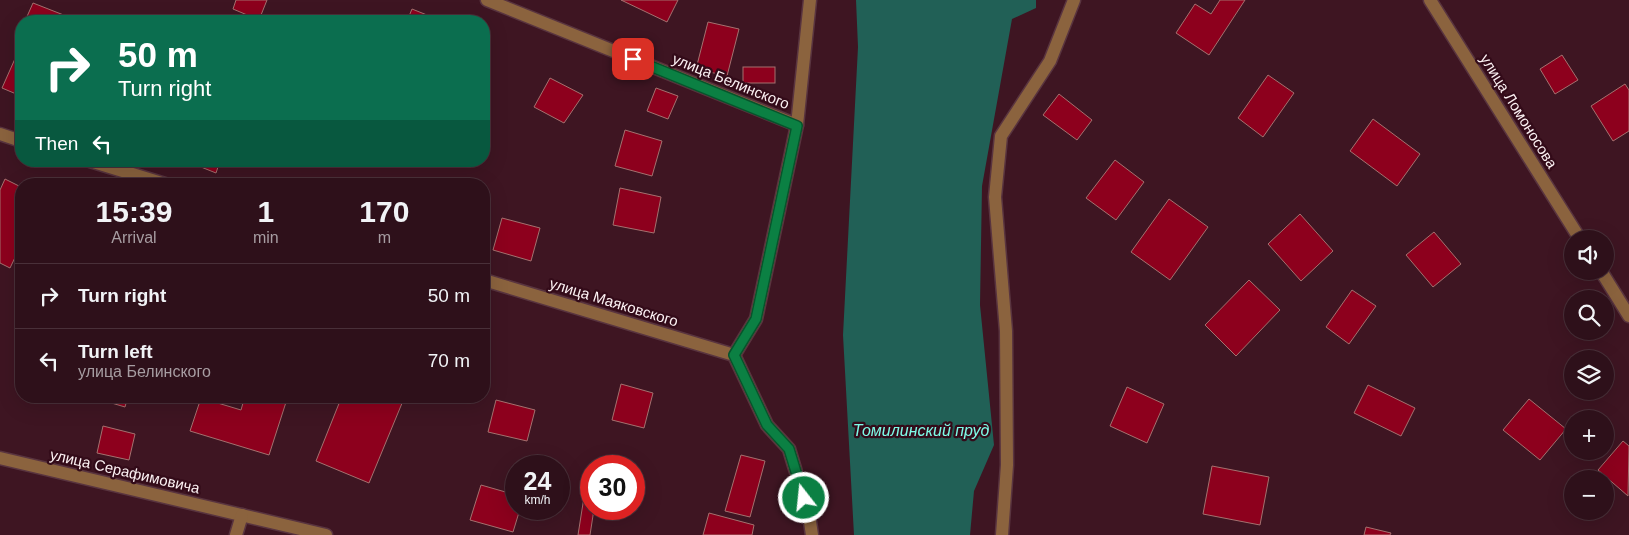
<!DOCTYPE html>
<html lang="en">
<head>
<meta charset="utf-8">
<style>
	:root { --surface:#2e101a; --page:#3a1e27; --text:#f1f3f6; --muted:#a79da2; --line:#493039 }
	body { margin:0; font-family:Helvetica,sans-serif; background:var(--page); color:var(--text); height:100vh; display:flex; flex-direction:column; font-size:19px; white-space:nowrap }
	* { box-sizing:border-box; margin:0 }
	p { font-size:16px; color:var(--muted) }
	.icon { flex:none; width:28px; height:28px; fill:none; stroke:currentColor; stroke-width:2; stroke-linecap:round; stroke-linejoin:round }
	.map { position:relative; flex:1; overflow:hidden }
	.sheet { position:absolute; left:15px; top:178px; width:475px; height:225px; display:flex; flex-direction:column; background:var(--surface); border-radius:20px; box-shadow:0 5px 20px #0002,0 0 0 1px var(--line) }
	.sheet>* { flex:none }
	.guide { position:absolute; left:15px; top:15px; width:475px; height:152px; border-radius:20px; box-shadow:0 5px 20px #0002,0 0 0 1px var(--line); background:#0b6e4f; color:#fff; overflow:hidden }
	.buttons { position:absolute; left:1564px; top:230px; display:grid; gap:10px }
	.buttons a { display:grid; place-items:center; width:50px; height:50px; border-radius:50%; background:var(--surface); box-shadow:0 5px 20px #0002,0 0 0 1px var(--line); font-size:25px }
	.speed { position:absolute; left:505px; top:455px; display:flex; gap:10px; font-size:25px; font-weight:700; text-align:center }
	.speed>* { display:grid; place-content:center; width:65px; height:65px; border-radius:50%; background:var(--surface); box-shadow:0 5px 20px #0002,0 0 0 1px var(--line); line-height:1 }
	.speed small { font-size:12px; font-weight:400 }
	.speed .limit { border:8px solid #d22; background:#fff; color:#111 }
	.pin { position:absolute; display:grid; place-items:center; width:42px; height:42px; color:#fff; margin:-21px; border-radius:10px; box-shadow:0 2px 8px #0006 }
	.me { position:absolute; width:55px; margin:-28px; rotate:344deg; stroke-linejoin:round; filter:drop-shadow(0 0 4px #0008) }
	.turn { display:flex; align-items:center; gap:18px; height:105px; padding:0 20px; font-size:22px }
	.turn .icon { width:65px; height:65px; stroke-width:2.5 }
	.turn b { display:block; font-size:35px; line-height:42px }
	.then { display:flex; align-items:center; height:48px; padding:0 20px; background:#0003; gap:10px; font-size:19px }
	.eta { display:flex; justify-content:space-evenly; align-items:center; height:85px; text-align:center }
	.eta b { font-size:30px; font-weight:700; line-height:35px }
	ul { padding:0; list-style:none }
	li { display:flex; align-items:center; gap:15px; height:65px; padding:0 20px; border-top:1px solid var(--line) }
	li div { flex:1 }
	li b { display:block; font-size:19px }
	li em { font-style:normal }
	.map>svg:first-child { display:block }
</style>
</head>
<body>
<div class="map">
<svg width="1629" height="535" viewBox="0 0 1629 535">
	<rect width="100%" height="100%" fill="#3e1522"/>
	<polygon fill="#216056" points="856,0 1036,0 1036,8 1012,19 982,186 980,305 994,445 974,491 970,535 854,535 843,335 858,47"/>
	<g fill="#8d001d" stroke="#a4716f">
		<polygon points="236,0 267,0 259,20 233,9"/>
		<polygon points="621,0 678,0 667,22"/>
		<polygon points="1220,0 1245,0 1209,55 1176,33 1195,4 1211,14"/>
		<polygon points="33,3 79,21 25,21"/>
		<polygon points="412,9 442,21 407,21"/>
		<polygon points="708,22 739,29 727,76 696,69"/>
		<polygon points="18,52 21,54 21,96 2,88"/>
		<polygon points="1562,55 1578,80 1555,94 1540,69"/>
		<rect x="743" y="67" width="32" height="16"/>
		<polygon points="1268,75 1294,93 1263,137 1238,118"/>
		<polygon points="550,78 583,95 564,123 534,107"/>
		<polygon points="1625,84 1629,90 1629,131 1613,141 1591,106"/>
		<polygon points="656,88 678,96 668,119 647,111"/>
		<polygon points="1059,94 1092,120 1077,140 1043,115"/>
		<polygon points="1373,119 1420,154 1397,186 1350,151"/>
		<polygon points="625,130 662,141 652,176 615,166"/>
		<polygon points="1115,160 1144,182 1116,220 1086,198"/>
		<polygon points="186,161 220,161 216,173"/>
		<polygon points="408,161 425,161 423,167"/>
		<polygon points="5,179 21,187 21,245 10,268 0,263 0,190"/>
		<polygon points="620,188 661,197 654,233 613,225"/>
		<polygon points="1169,199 1208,227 1170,280 1131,252"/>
		<polygon points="1300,214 1333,251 1301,281 1268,244"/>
		<polygon points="502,218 540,228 531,261 493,250"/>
		<polygon points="1434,232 1461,264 1433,287 1406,255"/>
		<polygon points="1249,280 1280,310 1236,356 1205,325"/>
		<polygon points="1352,290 1376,306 1349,344 1326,327"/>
		<polygon points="621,384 653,393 644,428 612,420"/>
		<polygon points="1368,385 1415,408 1401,436 1354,413"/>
		<polygon points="1127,387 1164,404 1147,443 1110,426"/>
		<polygon points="88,396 128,396 125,407"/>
		<polygon points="245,396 288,396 269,455 190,431 201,398 241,410"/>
		<polygon points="342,396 348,396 363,403 366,396 405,396 369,483 316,461"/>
		<polygon points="1529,399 1566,429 1540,460 1503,430"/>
		<polygon points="496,400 535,410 527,441 488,432"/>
		<polygon points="103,426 135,434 129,460 97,453"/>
		<polygon points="1623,441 1629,446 1628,496 1598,470"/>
		<polygon points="741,455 765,461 750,517 725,511"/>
		<polygon points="1212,466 1269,477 1260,525 1203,514"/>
		<polygon points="587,478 591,479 591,509 594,509 590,535 578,535"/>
		<polygon points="481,485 516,495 516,509 520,509 513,532 470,520"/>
		<polygon points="709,513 754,525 752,535 703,535"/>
		<polygon points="1366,527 1391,533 1390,535 1364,535"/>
	</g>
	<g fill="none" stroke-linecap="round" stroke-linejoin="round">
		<defs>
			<g id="minor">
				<polyline points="487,0 797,125"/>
				<polyline points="1430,0 1580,239"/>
				<polyline points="0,134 21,141"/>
				<polyline points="90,161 165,184"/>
				<polyline points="1601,271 1629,316"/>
				<polyline points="484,280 734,355"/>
				<polyline points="734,355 756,319 797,125 810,0"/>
				<polyline points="734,355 767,425 789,449 809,515 812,535"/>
				<polyline points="0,458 326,535"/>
				<polyline points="236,535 242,515"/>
				<polyline points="1002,535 1007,465 1006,331 995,197 1001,136 1050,61 1074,0"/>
			</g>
		</defs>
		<use href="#minor" stroke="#59343f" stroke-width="15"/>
		<use href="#minor" stroke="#8b633e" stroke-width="12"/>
	</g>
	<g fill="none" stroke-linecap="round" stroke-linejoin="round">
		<defs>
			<polyline id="route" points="633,59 797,126 756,319 734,355 767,425 789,449 804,498"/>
		</defs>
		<use href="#route" stroke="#07532c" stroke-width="12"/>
		<use href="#route" stroke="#0b8043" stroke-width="9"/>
	</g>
	<g text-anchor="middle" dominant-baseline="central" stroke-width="4.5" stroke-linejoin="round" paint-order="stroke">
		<g font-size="15" fill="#fcf1f3" stroke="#330b19">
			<text transform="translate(731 81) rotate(22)">улица Белинского</text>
			<text transform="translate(1519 111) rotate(58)">улица Ломоносова</text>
			<text transform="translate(614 302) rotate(17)">улица Маяковского</text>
			<text transform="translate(125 471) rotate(13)">улица Серафимовича</text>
		</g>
		<g font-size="16" font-style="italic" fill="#7efbe7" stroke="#330b19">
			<text x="921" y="430">Томилинский пруд</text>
		</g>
	</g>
</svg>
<div class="buttons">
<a><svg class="icon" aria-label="sound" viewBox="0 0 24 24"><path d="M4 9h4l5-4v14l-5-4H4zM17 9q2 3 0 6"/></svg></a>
<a><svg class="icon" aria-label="search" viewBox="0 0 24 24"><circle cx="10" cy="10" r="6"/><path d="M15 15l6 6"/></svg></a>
<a><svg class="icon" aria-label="layers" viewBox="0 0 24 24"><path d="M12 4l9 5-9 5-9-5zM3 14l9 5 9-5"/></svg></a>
<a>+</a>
<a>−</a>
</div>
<div class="speed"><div>24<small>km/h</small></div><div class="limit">30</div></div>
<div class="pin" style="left:633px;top:59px;background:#d93025"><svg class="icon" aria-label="arrive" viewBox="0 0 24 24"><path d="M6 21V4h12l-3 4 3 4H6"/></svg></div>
<svg class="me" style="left:804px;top:498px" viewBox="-20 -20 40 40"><circle r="17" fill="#0b8043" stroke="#fff" stroke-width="3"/><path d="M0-11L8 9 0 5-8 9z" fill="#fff"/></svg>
<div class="guide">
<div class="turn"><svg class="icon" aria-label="right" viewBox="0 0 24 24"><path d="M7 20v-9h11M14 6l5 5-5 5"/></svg><div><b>50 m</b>Turn right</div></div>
<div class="then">Then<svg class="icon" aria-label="left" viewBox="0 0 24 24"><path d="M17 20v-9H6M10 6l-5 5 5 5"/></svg></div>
</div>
<section class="sheet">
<div class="eta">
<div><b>15:39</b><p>Arrival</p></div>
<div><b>1</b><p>min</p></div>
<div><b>170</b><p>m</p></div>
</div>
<ul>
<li><svg class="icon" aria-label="right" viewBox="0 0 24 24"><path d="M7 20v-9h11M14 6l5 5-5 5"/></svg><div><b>Turn right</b></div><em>50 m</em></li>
<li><svg class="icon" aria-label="left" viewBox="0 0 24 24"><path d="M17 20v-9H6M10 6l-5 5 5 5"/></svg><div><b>Turn left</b><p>улица Белинского</p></div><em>70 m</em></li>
</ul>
</section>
</div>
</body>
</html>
